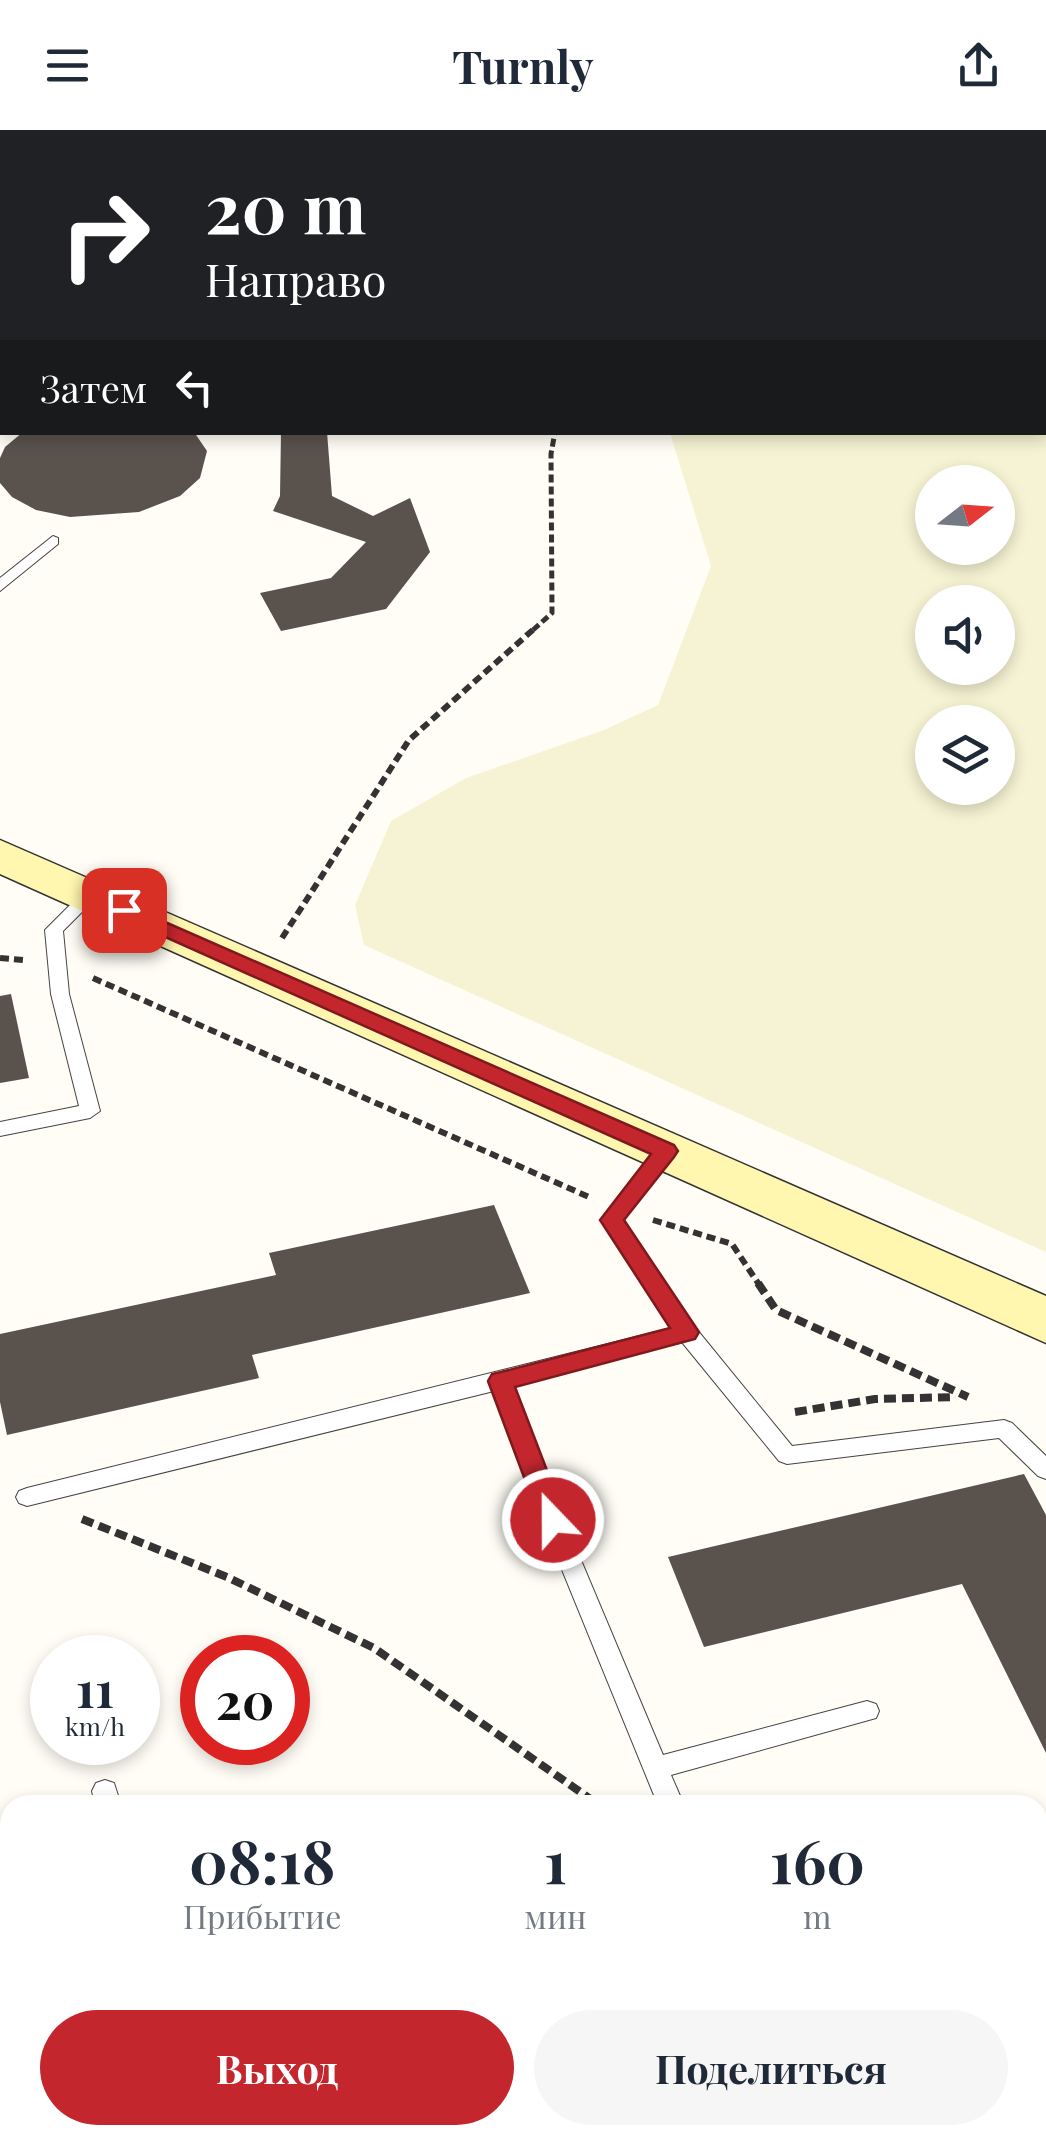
<!DOCTYPE html>
<html lang="ru">
<head>
<meta charset="utf-8">
<style>
	:root { --surface:#fff; --page:#f6f6f7; --text:#1f2937; --muted:#747a83; --accent:#c4262e }
	body { margin:0; font-family:"Playfair Display",serif; background:var(--page); color:var(--text); height:100vh; display:flex; flex-direction:column; font-size:38px; white-space:nowrap }
	* { box-sizing:border-box; margin:0 }
	p { font-size:32px; color:var(--muted) }
	.icon { flex:none; width:55px; height:55px; fill:none; stroke:currentColor; stroke-width:2; stroke-linecap:round; stroke-linejoin:round }
	.map { position:relative; flex:1; overflow:hidden }
	.panel { position:absolute; left:0px; top:1665px; width:1048px; height:350px; display:flex; flex-direction:column; background:var(--surface); border-radius:30px 30px 0 0; box-shadow:0 5px 15px #0003 }
	.panel>* { flex:none }
	.hud { position:absolute; left:0px; top:0px; width:1048px; height:305px; box-shadow:0 5px 15px #0003; background:#202124; color:#fff; overflow:hidden }
	.needle { width:65px; rotate:73deg }
	.buttons { position:absolute; left:915px; top:335px; display:grid; gap:20px }
	.buttons a { display:grid; place-items:center; width:100px; height:100px; border-radius:50%; background:var(--surface); box-shadow:0 5px 15px #0003; font-size:50px }
	.speed { position:absolute; left:30px; top:1505px; display:flex; gap:20px; font-size:50px; font-weight:700; text-align:center }
	.speed>* { display:grid; place-content:center; width:130px; height:130px; border-radius:50%; background:var(--surface); box-shadow:0 5px 15px #0003; line-height:1 }
	.speed small { font-size:25px; font-weight:400 }
	.speed .limit { border:15px solid #d22; background:#fff; color:#111 }
	.pin { position:absolute; display:grid; place-items:center; width:85px; height:85px; color:#fff; margin:-42px; border-radius:20px; box-shadow:0 5px 15px #0006 }
	.me { position:absolute; width:110px; margin:-55px; rotate:338deg; stroke-linejoin:round; filter:drop-shadow(0 0 8px #0008) }
	.turn { display:flex; align-items:center; gap:35px; height:210px; padding:0 40px; font-size:45px }
	.turn .icon { width:130px; height:130px; stroke-width:2.5 }
	.turn b { display:block; font-size:70px; line-height:85px }
	.then { display:flex; align-items:center; height:95px; padding:0 40px; background:#0003; gap:20px; font-size:38px }
	.eta { display:flex; justify-content:space-evenly; align-items:center; height:170px; text-align:center }
	.eta b { font-size:60px; font-weight:700; line-height:70px }
	.primary-button { display:flex; gap:20px; margin-top:auto; padding:20px 40px }
	.primary-button a { flex:1; height:115px; border-radius:60px; background:var(--accent); color:#fff; font-size:40px; font-weight:700; line-height:115px; text-align:center }
	.primary-button a+a { background:var(--page); color:var(--text) }
	header { display:flex; justify-content:space-between; align-items:center; height:130px; padding:0 40px; background:var(--surface); font-size:45px; font-weight:700 }
	.map>svg:first-child { display:block }
</style>
</head>
<body>
<header><svg class="icon" aria-label="menu" viewBox="0 0 24 24"><path d="M4 6h16M4 12h16M4 18h16"/></svg>Turnly<svg class="icon" aria-label="share" viewBox="0 0 24 24"><path d="M12 15V3M7 8l5-5 5 5M5 13v7h14v-7"/></svg></header>
<div class="map">
<svg width="1046" height="2015" viewBox="0 0 1046 2015">
	<rect width="100%" height="100%" fill="#fffdf5"/>
	<path fill="#f6f3d4" fill-rule="evenodd" d="M543 0H1046V1122L364 815 355 775 391 691 466 648 604 600 658 575 711 436 670 303 1045 302V2H539ZM932 352H998V418H932ZM932 472H998V538H932ZM932 592H998V658H932Z"/>
	<g fill="#5a524d">
		<polygon points="23,302 194,302 207,321 200,348 180,366 139,382 70,387 36,380 12,367 0,353 0,328 5,317"/>
		<polygon points="281,302 327,302 332,366 373,386 410,368 430,422 386,479 281,501 260,463 331,448 366,412 273,381 280,366"/>
		<polygon points="11,864 29,948 0,953 0,866"/>
		<polygon points="494,1075 530,1163 252,1225 259,1248 7,1305 0,1272 0,1204 276,1145 269,1123"/>
		<polygon points="1024,1344 1046,1385 1046,1623 962,1454 704,1517 668,1427"/>
		<polygon points="0,1703 10,1747 10,2005 57,2005 59,2015 0,2015"/>
	</g>
	<g fill="none" stroke-linecap="round" stroke-linejoin="round">
		<defs>
			<g id="service">
				<polygon points="53,406 58,408 58,414 0,461 0,448"/>
				<polygon points="90,759 99,765 63,801 69,864 100,981 90,988 0,1006 0,992 79,976 51,864 45,800 84,761"/>
				<polygon points="666,1014 676,1021 622,1090 694,1196 792,1316 1004,1290 1012,1293 1046,1326 1046,1349 1038,1346 999,1308 787,1334 779,1331 681,1211 514,1256 549,1354 663,1625 867,1571 876,1574 879,1581 876,1588 671,1645 684,1675 658,1675 527,1354 494,1261 27,1376 19,1373 16,1367 19,1361 27,1358 672,1198 601,1090 659,1016"/>
				<polygon points="105,1650 114,1653 121,1675 95,1675 92,1661 96,1653"/>
				<polygon points="1038,1926 1046,1928 1046,1954 1038,1952"/>
				<polygon points="168,2005 196,2005 199,2015 171,2015"/>
				<polygon points="783,2005 811,2005 815,2015 787,2015"/>
			</g>
			<rect id="minor" x="0" y="4" width="2" height="14"/>
			<polygon id="secondary" points="0,710 1046,1166 1046,1213 0,744"/>
		</defs>
		<use href="#service" stroke="#444" stroke-width="2"/>
		<use href="#minor" stroke="#444" stroke-width="2"/>
		<use href="#secondary" stroke="#333" stroke-width="3"/>
		<g stroke="#333" stroke-width="5" stroke-dasharray="8 4" stroke-linecap="butt">
			<polyline points="261,2 277,0"/>
			<polyline points="533,500 552,483 551,324 555,302"/>
		</g>
		<g stroke="#333" stroke-width="6" stroke-dasharray="9 5" stroke-linecap="butt">
			<polyline points="282,808 409,610 535,498"/>
			<polyline points="0,828 24,830"/>
			<polyline points="93,848 589,1067"/>
			<polyline points="653,1090 732,1114 760,1156"/>
		</g>
		<g stroke="#333" stroke-width="8" stroke-dasharray="12 6" stroke-linecap="butt">
			<polyline points="758,1153 776,1180 968,1267"/>
			<polyline points="795,1282 875,1269 956,1267"/>
			<polyline points="82,1389 227,1447 374,1518 599,1675"/>
			<polyline points="1038,1880 1046,1884"/>
		</g>
		<use href="#service" fill="#fff" fill-rule="evenodd"/>
		<use href="#minor" fill="#fff" fill-rule="evenodd"/>
		<use href="#secondary" fill="#fff6b0" fill-rule="evenodd"/>
	</g>
	<polygon fill="#c4262e" stroke="#7f191e" stroke-width="2.5" points="124,774 674,1015 678,1021 674,1027 624,1090 695,1196 699,1202 695,1209 515,1257 566,1390 562,1397 553,1400 544,1397 540,1390 488,1251 492,1244 501,1242 670,1198 600,1090 651,1024 116,785 113,780"/>
</svg>
<div class="buttons">
<a><svg class="needle" viewBox="-14 -14 28 28"><path d="M0-13l5 13h-10z" fill="#e53935"/><path d="M0 13l5-13h-10z" fill="#747a83"/></svg></a>
<a><svg class="icon" aria-label="sound" viewBox="0 0 24 24"><path d="M4 9h4l5-4v14l-5-4H4zM17 9q2 3 0 6"/></svg></a>
<a><svg class="icon" aria-label="layers" viewBox="0 0 24 24"><path d="M12 4l9 5-9 5-9-5zM3 14l9 5 9-5"/></svg></a>
</div>
<div class="speed"><div>11<small>km/h</small></div><div class="limit">20</div></div>
<div class="pin" style="left:124px;top:780px;background:#d93025"><svg class="icon" aria-label="arrive" viewBox="0 0 24 24"><path d="M6 21V4h12l-3 4 3 4H6"/></svg></div>
<svg class="me" style="left:553px;top:1390px" viewBox="-20 -20 40 40"><circle r="17" fill="#c4262e" stroke="#fff" stroke-width="3"/><path d="M0-11L8 9 0 5-8 9z" fill="#fff"/></svg>
<div class="hud">
<div class="turn"><svg class="icon" aria-label="right" viewBox="0 0 24 24"><path d="M7 20v-9h11M14 6l5 5-5 5"/></svg><div><b>20 m</b>Направо</div></div>
<div class="then">Затем<svg class="icon" aria-label="left" viewBox="0 0 24 24"><path d="M17 20v-9H6M10 6l-5 5 5 5"/></svg></div>
</div>
<section class="panel">
<div class="eta">
<div><b>08:18</b><p>Прибытие</p></div>
<div><b>1</b><p>мин</p></div>
<div><b>160</b><p>m</p></div>
</div>
<div class="primary-button"><a>Выход</a><a>Поделиться</a></div>
</section>
</div>
</body>
</html>
